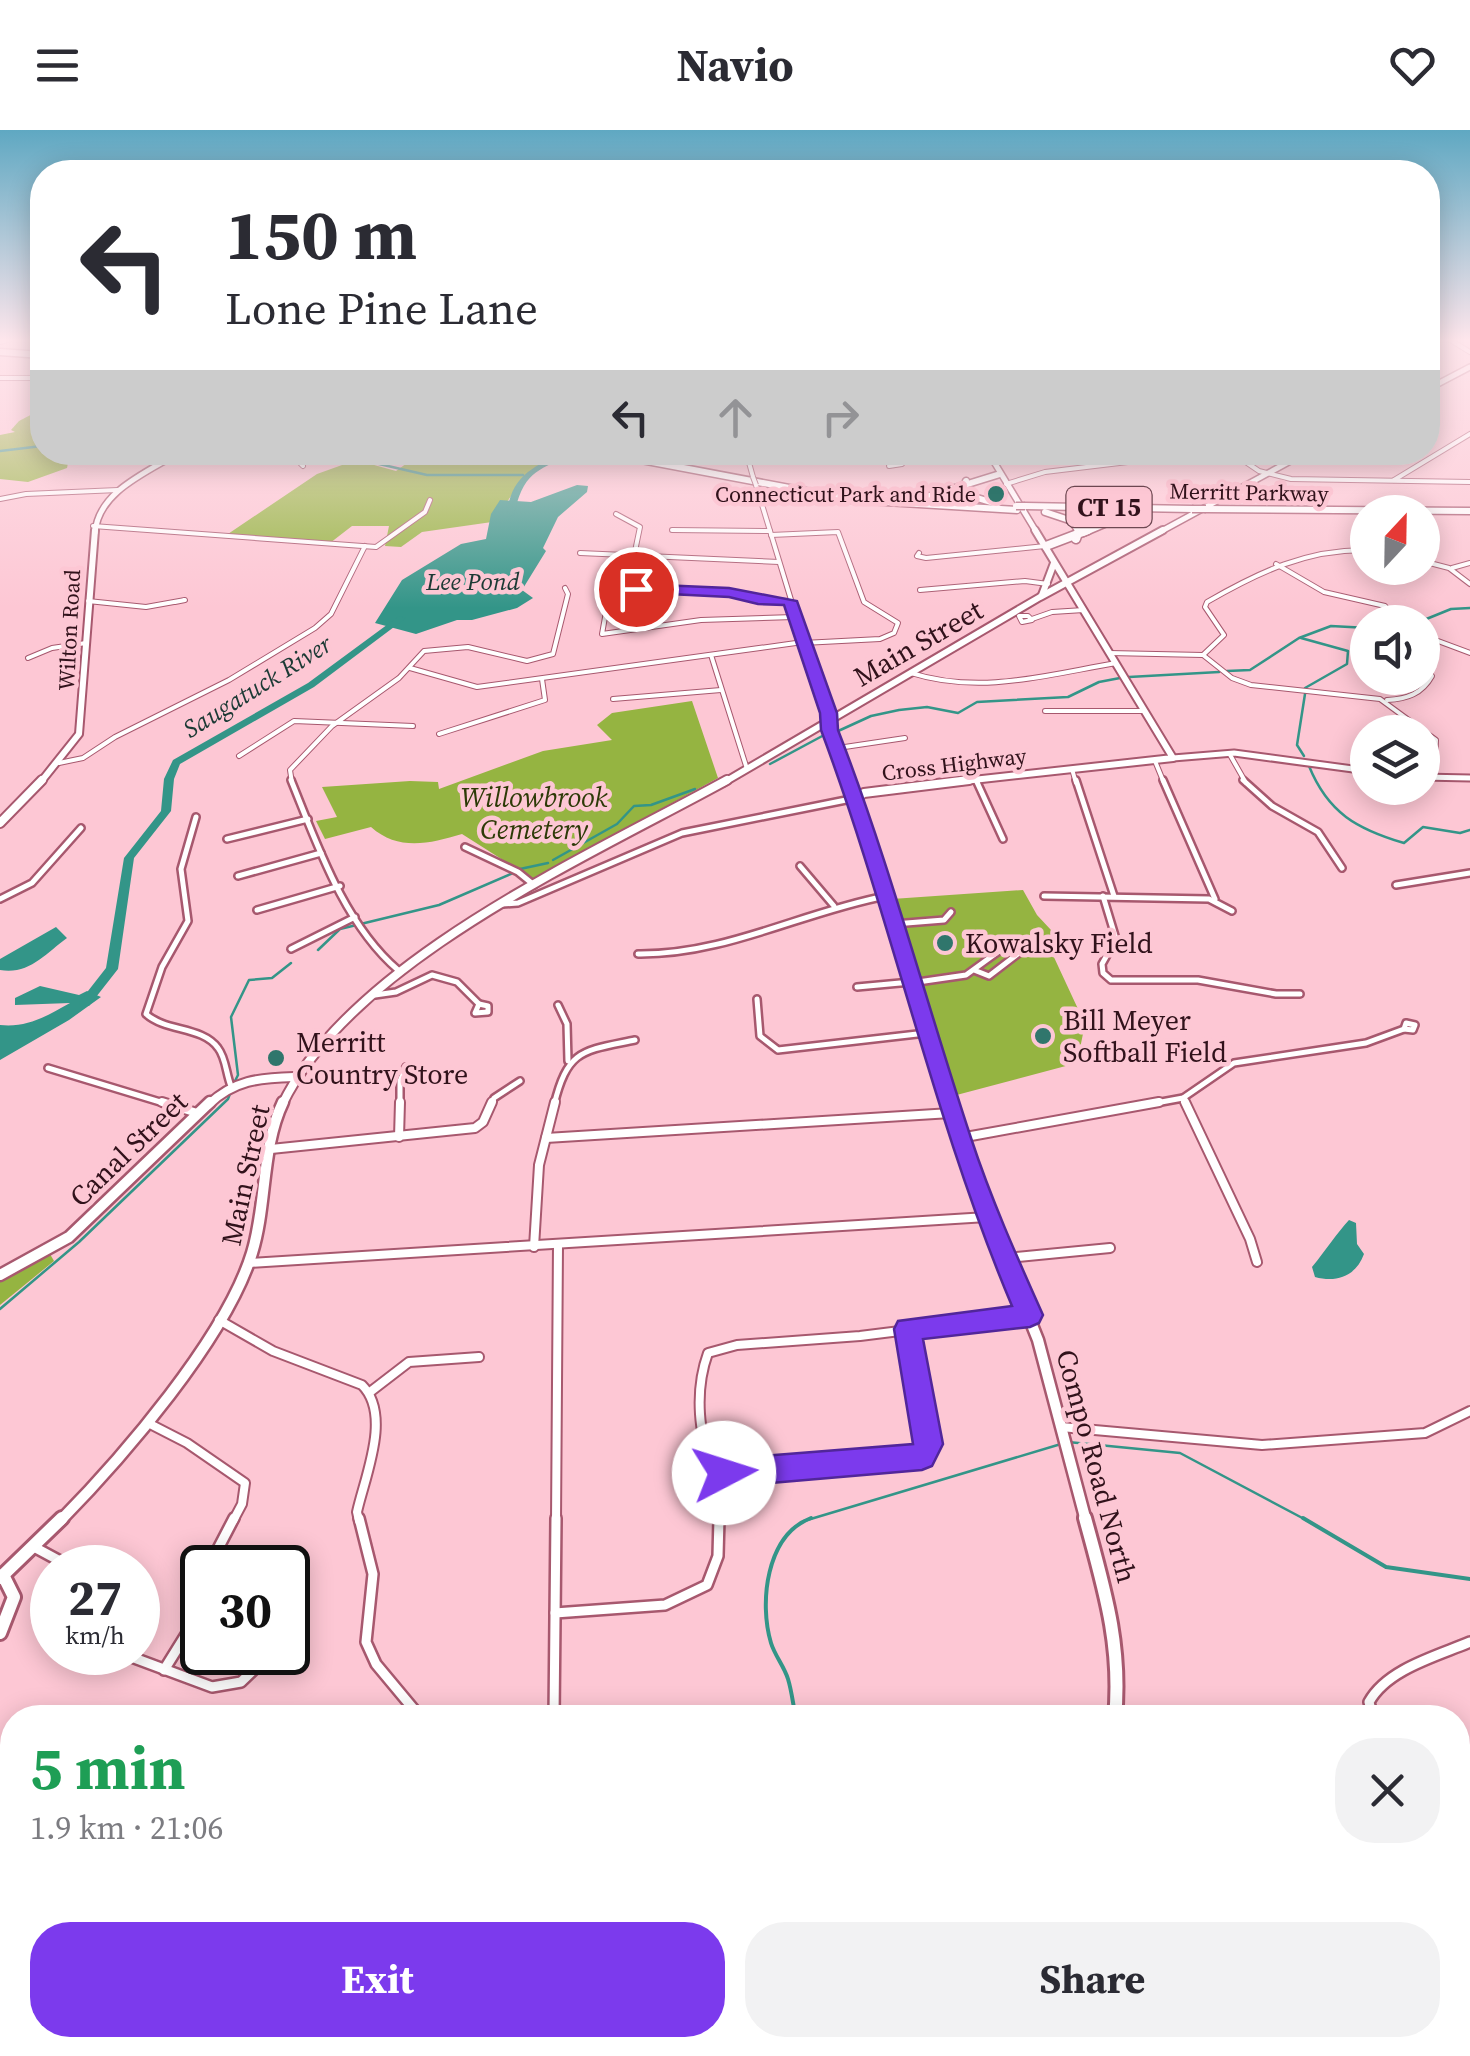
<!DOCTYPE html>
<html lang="en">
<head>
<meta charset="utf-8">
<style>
	:root { --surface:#fff; --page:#f2f2f3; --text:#2b2b33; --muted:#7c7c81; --accent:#7c3aed }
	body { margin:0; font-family:"Source Serif 4",serif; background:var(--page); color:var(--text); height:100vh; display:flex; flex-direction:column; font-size:38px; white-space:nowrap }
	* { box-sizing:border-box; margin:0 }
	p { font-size:32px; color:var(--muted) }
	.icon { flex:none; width:55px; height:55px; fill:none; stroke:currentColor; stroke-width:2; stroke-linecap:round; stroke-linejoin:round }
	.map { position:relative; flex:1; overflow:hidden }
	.panel { position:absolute; left:0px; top:1575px; width:1470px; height:352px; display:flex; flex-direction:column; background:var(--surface); border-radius:40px 40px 0 0; box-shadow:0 5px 25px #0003 }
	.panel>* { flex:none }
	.guide { position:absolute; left:30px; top:30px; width:1410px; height:305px; border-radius:40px; box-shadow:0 5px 25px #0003; background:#fff; color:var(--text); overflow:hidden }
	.needle { width:65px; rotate:22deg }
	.fabs { position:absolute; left:1350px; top:365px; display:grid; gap:20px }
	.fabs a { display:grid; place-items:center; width:90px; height:90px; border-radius:50%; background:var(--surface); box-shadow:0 5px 25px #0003; font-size:50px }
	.speed { position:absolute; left:30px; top:1415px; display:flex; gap:20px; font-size:50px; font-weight:700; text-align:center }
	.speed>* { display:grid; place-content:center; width:130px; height:130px; border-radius:50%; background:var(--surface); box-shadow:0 5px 25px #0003; line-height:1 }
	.speed small { font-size:25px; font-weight:400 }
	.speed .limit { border:5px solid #111; border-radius:15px; background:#fff; color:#111 }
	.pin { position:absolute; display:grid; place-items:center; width:85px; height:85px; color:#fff; margin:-42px; border:5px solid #fff; border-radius:50%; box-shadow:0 2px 10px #0007 }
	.me { position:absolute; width:110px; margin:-55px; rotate:85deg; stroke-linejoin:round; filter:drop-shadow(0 0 8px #0008) }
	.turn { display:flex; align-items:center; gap:35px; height:210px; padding:0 30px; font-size:45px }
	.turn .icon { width:130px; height:130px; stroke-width:2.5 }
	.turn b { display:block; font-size:70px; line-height:85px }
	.lanes { display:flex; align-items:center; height:95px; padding:0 30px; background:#0003; justify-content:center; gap:50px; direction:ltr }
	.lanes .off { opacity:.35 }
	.round { display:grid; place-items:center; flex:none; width:105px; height:105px; border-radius:40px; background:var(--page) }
	.summary { display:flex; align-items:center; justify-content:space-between; height:170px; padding:0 30px }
	h1 { font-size:60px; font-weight:700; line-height:75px; color:#1e9e55 }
	.button { display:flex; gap:20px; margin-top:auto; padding:20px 30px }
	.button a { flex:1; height:115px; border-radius:40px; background:var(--accent); color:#fff; font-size:40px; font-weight:700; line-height:115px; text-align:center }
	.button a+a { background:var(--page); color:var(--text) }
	header { display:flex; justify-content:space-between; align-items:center; height:130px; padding:0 30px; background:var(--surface); font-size:45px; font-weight:700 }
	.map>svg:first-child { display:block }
</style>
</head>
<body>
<header><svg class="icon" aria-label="menu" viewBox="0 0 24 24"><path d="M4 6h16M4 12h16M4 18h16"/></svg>Navio<svg class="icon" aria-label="heart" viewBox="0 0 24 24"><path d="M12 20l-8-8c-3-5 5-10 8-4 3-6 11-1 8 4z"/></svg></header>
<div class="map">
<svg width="1470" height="1926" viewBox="0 0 1470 1926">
	<rect width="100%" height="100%" fill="#fdc7d4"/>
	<g fill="#95b441">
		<polygon points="42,279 42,306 37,309 42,313 42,322 70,323 67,338 28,352 0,349 0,305 15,302 11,300 19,291"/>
		<polygon points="421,323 516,323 552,330 526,346 492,392 422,402 401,417 385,416 389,396 352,396 330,413 225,406 317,344 356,330 396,341"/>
		<path d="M692 571 718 648 533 749 462 704C429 714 398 721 371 697L325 709 316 691 337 687 322 657 410 651 438 652 439 659 543 621 612 610 597 595 612 583Z"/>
		<polygon points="1023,760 1037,785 1051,800 1052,823 1085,894 1077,933 949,967 892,769"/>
		<polygon points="50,1124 54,1131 0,1175 0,1149"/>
		<polygon points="668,1915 883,1916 904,1926 659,1926"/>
	</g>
	<g fill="#339588">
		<polygon points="577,355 588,356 587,362 558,387 543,418 546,421 522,460 533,468 517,478 472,490 457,490 416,504 375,493 402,450 461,414 486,409 491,384 500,370 531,372"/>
		<path d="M56 797 67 808C45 824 29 845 0 840V829Z"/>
		<path d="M40 856 79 865 87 861 101 867 69 890 0 930V895C27 898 47 886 70 873L15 875V868Z"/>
		<path d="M1349 1090 1356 1093 1357 1114 1364 1124C1356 1146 1337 1153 1315 1147L1312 1137C1326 1120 1337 1103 1349 1090Z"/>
		<polygon points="428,1915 502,1915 500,1926 415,1926"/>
	</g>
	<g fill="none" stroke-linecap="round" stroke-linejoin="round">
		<g stroke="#339588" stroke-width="2.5">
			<polyline points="0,321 42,316"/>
			<polyline points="327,322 427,345 523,345"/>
			<polyline points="1419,492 1451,479 1470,478"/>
			<polyline points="1301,508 1348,521 1347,534 1305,558"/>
			<polyline points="1227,541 1250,540 1299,508 1331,496 1368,498"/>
			<polyline points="1129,547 1219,542"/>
			<polyline points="836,602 871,586 899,580 927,577 958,583 977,572 1068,567 1099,552 1120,548"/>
			<polyline points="1304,626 1297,615 1305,564"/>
			<polyline points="1325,633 1368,638"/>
			<polyline points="770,634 826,604"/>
			<path d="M1309 636C1328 683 1357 699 1404 713L1423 697 1460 703 1470 700"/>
			<polyline points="553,730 617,694 634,676 651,675 695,659"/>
			<polyline points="520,739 548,733"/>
			<polyline points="318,820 340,799 439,775 513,743"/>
			<polyline points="234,953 238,945 231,887 249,850 272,848 291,833"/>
			<polyline points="0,1179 79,1112 228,969 231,961"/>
			<polyline points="1068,1312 1180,1323 1308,1391"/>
			<polyline points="804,1391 1061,1314"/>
		</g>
		<g stroke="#339588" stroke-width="4">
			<polyline points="1303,1388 1386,1437 1470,1449"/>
			<path d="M796 1588C793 1575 792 1562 788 1549 784 1536 775 1526 771 1513 759 1473 766 1405 811 1388"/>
			<polyline points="799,1915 812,1924 833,1926"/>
		</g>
		<g fill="#339588" fill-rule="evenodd">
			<path d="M566 322H576C539 341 524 339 514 385L507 387C509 347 533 336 566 322Z"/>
			<polygon points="399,486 406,488 314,557 180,634 174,649 171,681 134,728 118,839 89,876 81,876 79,873 81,870 106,838 124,728 161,681 164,649 173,630 308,553"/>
		</g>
		<defs>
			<g id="minor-far3">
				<polyline points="1447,208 1470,222"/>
				<polyline points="0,248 42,248"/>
				<polyline points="252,322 298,331 303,336"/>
				<polyline points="746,322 753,347"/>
				<polyline points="1231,322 1259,341 1291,349 1470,352"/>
				<polyline points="889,336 902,334 900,322"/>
				<polyline points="1394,350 1470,304"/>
				<polyline points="1006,354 1045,342 1136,331"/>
				<polyline points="756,355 828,591"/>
				<polyline points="0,369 26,364 118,360"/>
				<polyline points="616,384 640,397 634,426"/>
				<polyline points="93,396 376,417 425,382 430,370"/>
				<polyline points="672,400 770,401"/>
				<polyline points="771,405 838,402 864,472 898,493 894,503 880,509 803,513"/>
				<polyline points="580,423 779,432"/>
				<polyline points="919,423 917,426 926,428 1045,416"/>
				<polyline points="616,426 602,504 701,490 794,487"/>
				<polyline points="1422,431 1449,438 1470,454"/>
				<polyline points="1276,434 1324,462 1385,476 1397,492"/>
				<polyline points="1452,438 1470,433"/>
				<polyline points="609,458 729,462 758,470 790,471"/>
				<polyline points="920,460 1025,451 1048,454"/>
				<polyline points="88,471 146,477 185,470 175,472"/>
				<polygon points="1019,486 1028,486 1032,490 1022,492"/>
				<polyline points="1032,489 1052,482 1084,480"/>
				<polyline points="1422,505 1470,523"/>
				<polyline points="1109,523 1203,525 1232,548 1251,555 1380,569 1436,610 1434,648"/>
				<polyline points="711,525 747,639"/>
				<path d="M1203 525 1224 505 1205 477 1207 472C1259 442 1307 419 1368 420"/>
				<polyline points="28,528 52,518 86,513"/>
				<polyline points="410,538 477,557 803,512"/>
				<path d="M911 543C981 565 1046 545 1116 533"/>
				<polyline points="613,569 721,560"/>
				<path d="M1387 570C1407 569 1422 564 1432 546L1422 536"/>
				<polyline points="1045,581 1144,581"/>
				<polyline points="439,604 545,570 542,549"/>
				<polyline points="838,618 905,608"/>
				<polyline points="1229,623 1246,653"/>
				<polyline points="239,626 294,591 413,596"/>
				<polyline points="1155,631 1164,653"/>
				<polyline points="59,633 83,628 115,607 229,550 315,498 331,484 365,416"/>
				<polyline points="1072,639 1076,653"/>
				<polyline points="976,649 978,653"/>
				<polyline points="292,653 290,640 332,596 399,548 424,521 468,517 527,531 553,524 568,464 565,458"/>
			</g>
			<g id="minor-far2">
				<path d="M291 650C317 714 344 794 398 840"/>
				<polyline points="976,650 1003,709"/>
				<polyline points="1076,650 1114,766"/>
				<polyline points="1163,650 1215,769"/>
				<polyline points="1243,650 1272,676 1318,702 1342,738"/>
				<path d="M196 687 181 739 188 791 162 837 146 884C166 902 202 896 218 918 226 928 226 944 231 956"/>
				<polyline points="227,709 308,689"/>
				<polyline points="465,717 518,742 534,755"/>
				<polyline points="800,736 834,776"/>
				<polyline points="238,746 321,723"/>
				<polyline points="1396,755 1470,743"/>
				<polyline points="1044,766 1209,769 1232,781"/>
				<polyline points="1103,766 1116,809 1102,834 1103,843 1111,850 1198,850 1276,864 1300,864"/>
				<polyline points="0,769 32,753 81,698"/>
				<polyline points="502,774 518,773 682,703 856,668"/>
				<polyline points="257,780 340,756"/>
				<polyline points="894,794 944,790 951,782"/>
				<polyline points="291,819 355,787"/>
				<path d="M638 824C725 825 802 782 886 766"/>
				<polyline points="911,853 966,845 1006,816 1019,823 989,846 974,840"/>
				<polyline points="857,857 911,852"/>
				<polyline points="375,865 396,862 432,845 457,852 479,874"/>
				<polyline points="757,869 760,906 778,920 926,903"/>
				<polygon points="479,874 488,876 488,882 475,883"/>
				<polyline points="558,875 567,894 568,931"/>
				<polygon points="1406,893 1415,895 1413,900 1404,899"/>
				<polyline points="48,938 170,975"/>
				<polyline points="1183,968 1186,975"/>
				<polyline points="400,975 400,951 406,937"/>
				<polyline points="491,975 494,968 520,951"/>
				<path d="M554 975C568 919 582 921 635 910"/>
				<polyline points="1145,975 1183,968 1234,933 1366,913 1404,899"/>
			</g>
			<g id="minor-far1">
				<polyline points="162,972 197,983"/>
				<polyline points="1185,972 1250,1109 1257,1132"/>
				<polyline points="399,1007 400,972"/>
				<polyline points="546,1008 951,983"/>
				<polyline points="960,1008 1159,972"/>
				<polyline points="271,1019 475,998 483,992 492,972"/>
				<polyline points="534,1117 539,1035 555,972"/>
				<polyline points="1007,1128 1110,1118"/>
				<polyline points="249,1133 987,1087"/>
				<path d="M219 1190 273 1221 362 1255C392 1285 365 1346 357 1382L359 1391"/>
				<polyline points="370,1262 409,1232 479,1227"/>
				<polyline points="148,1293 187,1313 245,1353 242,1374 233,1391"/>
				<polyline points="1061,1297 1262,1315 1425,1303 1470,1281"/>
				<polyline points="712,1345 921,1326 929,1314 908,1199"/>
				<polyline points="556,1391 558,1116"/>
				<path d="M719 1391C711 1332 687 1281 708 1223L737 1215 860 1206 1028 1185"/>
			</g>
			<g id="minor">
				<polyline points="359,1388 373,1444 366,1512 376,1534 421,1588"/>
				<polyline points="34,1417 73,1438"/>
				<polyline points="208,1438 234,1388"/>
				<polyline points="555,1483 665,1475 707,1455 718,1426 719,1388"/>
				<polyline points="118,1522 212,1557 241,1552 268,1526"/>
				<polyline points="164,1540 192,1495 202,1454"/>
				<polyline points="484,1588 489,1586"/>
				<polyline points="554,1588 556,1388"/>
				<path d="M1373 1588 1369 1572C1387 1539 1437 1526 1470 1512"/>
				<polyline points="1458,1783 1470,1786"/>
				<polyline points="1150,1915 1154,1926"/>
				<polyline points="220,1926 221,1915"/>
			</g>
			<polyline id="tertiary-far1" points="0,212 14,208"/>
			<g id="tertiary">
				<polyline points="1173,628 1234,623 1368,641"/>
				<polyline points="1422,647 1470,648"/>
			</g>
			<g id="secondary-far4">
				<polyline points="1428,259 1470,237"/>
				<polyline points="988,322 1037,403"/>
				<path d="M95 403C98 361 148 342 180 322"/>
				<polyline points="1158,403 1307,322"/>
			</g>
			<g id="secondary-far3">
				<polyline points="1042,465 1054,433"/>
				<polyline points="828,591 850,653"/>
				<polyline points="40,653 79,604 95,400"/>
				<polyline points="723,653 1040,467 1163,400"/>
				<polyline points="946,653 1173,628 1035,400"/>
			</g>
			<g id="secondary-far2">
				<polyline points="849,650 950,975"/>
				<polyline points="856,668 864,663 969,650"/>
				<polyline points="0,693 42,650"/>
				<path d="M208 975C234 950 259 948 294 947"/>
				<path d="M282 975C351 831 591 725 727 650"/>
			</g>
			<g id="secondary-far1">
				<polyline points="949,972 969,1037 1038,1210 1086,1391"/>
				<polyline points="0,1145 69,1107 210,972"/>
				<path d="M60 1391C122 1328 226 1208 252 1123 267 1075 261 1018 283 972"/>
			</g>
			<g id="secondary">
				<path d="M1085 1388C1104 1458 1122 1515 1115 1588"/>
				<polyline points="0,1448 62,1388"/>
				<polyline points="0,1503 14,1467 3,1445"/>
				<polyline points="165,1926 182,1915"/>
				<polyline points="985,1926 988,1915"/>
			</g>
			<g id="motorway-far1">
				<polyline points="0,222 42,225"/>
				<polyline points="599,322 853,370 1017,380"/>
				<polyline points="966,351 965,358 974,367 997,374"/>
				<polyline points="916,370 1000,344"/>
				<polyline points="1025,376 1192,379"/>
				<polyline points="1206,379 1470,381"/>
				<polyline points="1045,382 1072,391 1080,403"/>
				<polyline points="1083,403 1128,384"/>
			</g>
			<g id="motorway">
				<polyline points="1076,409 1079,400"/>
				<polyline points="1046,416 1088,400"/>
			</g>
		</defs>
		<use href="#minor-far3" stroke="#a7586e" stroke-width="6"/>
		<use href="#minor-far2" stroke="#a7586e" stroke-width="10"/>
		<use href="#minor-far1" stroke="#a7586e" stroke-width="12"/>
		<use href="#minor" stroke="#a7586e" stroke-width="14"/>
		<use href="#tertiary-far1" stroke="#a7586e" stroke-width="6"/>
		<use href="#tertiary" stroke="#a7586e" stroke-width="9"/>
		<use href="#secondary-far4" stroke="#a7586e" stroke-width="8"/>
		<use href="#secondary-far3" stroke="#a7586e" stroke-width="10"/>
		<use href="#secondary-far2" stroke="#a7586e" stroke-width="12"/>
		<use href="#secondary-far1" stroke="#a7586e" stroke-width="15"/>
		<use href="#secondary" stroke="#a7586e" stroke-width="18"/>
		<use href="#motorway-far1" stroke="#a7586e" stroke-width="9"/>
		<use href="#motorway" stroke="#a7586e" stroke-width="11"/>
		<use href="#minor-far3" stroke="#fff" stroke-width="4"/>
		<use href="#minor-far2" stroke="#fff" stroke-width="5"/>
		<use href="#minor-far1" stroke="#fff" stroke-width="8"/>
		<use href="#minor" stroke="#fff" stroke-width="9"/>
		<use href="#tertiary-far1" stroke="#fff" stroke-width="4"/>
		<use href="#tertiary" stroke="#fff" stroke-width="5"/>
		<use href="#secondary-far4" stroke="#fff" stroke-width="5"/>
		<use href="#secondary-far3" stroke="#fff" stroke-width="6"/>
		<use href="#secondary-far2" stroke="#fff" stroke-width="8"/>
		<use href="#secondary-far1" stroke="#fff" stroke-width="10"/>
		<use href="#secondary" stroke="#fff" stroke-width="12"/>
		<use href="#motorway-far1" stroke="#fff" stroke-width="6"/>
		<use href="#motorway" stroke="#fff" stroke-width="8"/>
		<defs>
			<polyline id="minor-bridge" points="753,347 756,355"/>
			<g id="motorway-bridge">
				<polyline points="1016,376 1025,376"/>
				<polyline points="1192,379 1206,379"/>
			</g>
		</defs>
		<use href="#minor-bridge" stroke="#a7586e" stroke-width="6" stroke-linecap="butt"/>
		<use href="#motorway-bridge" stroke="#a7586e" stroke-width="9" stroke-linecap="butt"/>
		<use href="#minor-bridge" stroke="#fff" stroke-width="4"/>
		<use href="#motorway-bridge" stroke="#fff" stroke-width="6"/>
	</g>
	<linearGradient id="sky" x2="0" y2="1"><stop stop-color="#5fa8c2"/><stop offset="0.44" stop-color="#fee6ec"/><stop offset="1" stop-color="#fee6ec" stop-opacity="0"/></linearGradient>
	<rect width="1470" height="478" fill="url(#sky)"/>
	<path fill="#7c3aed" stroke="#51269a" stroke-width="2.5" d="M636 454 729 458 797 471 837 583 838 600C890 734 926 872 971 1008 991 1069 1017 1127 1043 1185L1039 1193 1030 1197 923 1209 943 1314 932 1336 922 1340 724 1357 714 1353 709 1343 714 1333 724 1329 913 1314 894 1199 898 1191 1012 1176C933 989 892 790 821 600L820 583 784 475 758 474 729 467 630 462 628 459Z"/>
	<g fill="#30766c" stroke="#fdc7d4" stroke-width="4">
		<circle cx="996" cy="364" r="10"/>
		<circle cx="945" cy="813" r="10"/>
		<circle cx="1043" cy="906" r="10"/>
		<circle cx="276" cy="928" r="10"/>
	</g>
	<g text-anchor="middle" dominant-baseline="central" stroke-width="9" stroke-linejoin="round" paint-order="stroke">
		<g font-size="22" fill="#31121b" stroke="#fdc7d4">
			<text transform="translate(1249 362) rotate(1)">Merritt Parkway</text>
			<text transform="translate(69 500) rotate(-87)">Wilton Road</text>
			<text transform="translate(954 634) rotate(-7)">Cross Highway</text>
		</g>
		<g font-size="22" fill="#31121b" stroke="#fdc7d4" text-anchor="end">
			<text x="976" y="364">Connecticut Park and Ride</text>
		</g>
		<rect fill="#fdc7d4" stroke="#6e4852" stroke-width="2.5" x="1066.5" y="357" width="85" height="40" rx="8"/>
		<g font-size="25" font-weight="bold" fill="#31121b">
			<text x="1109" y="377">CT 15</text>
		</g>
		<g font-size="25" font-style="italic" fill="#1b3934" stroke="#fdc7d4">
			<text x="473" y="451">Lee Pond</text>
			<text transform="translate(257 556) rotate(-32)">Saugatuck River</text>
		</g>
		<g font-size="28" fill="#31121b" stroke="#fdc7d4">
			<text transform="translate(918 513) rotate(-30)">Main Street</text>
			<text transform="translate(128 1019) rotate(-44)">Canal Street</text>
			<text transform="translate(245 1045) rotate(-78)">Main Street</text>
			<text transform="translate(1097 1336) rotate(75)">Compo Road North</text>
		</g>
		<g font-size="28" font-style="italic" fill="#2d3a07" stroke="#fdc7d4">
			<text x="534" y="667">Willowbrook<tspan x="534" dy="32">Cemetery</tspan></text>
		</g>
		<g font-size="28" fill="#31121b" stroke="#fdc7d4" text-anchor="start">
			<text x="965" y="813">Kowalsky Field</text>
			<text x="1063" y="890">Bill Meyer<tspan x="1063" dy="32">Softball Field</tspan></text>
			<text x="296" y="912">Merritt<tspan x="296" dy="32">Country Store</tspan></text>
		</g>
	</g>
</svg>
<div class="fabs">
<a><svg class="needle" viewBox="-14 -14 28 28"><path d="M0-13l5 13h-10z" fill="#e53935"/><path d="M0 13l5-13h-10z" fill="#7c7c81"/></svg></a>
<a><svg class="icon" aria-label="sound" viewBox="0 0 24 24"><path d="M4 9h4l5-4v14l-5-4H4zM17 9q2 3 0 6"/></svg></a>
<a><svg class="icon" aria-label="layers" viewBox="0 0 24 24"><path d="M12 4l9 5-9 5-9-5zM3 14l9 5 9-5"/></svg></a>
</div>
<div class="speed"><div>27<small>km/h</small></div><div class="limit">30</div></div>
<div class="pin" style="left:636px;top:459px;background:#d93025"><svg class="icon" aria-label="arrive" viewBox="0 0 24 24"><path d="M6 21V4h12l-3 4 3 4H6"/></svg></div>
<svg class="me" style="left:724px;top:1343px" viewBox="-20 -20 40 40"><circle r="19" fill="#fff"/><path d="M0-13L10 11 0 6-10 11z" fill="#7c3aed"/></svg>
<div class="guide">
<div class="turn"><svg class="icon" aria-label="left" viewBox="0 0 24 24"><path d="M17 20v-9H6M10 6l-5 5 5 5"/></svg><div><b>150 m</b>Lone Pine Lane</div></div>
<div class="lanes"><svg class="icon" aria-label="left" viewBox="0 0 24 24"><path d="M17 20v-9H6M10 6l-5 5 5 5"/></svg><svg class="icon off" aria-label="ahead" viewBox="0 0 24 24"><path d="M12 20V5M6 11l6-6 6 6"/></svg><svg class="icon off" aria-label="right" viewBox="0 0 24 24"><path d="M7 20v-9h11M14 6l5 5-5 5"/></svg></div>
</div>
<section class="panel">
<div class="summary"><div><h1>5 min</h1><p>1.9 km · 21:06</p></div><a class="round"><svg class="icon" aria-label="close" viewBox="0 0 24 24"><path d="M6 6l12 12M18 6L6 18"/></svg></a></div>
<div class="button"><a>Exit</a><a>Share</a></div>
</section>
</div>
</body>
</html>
